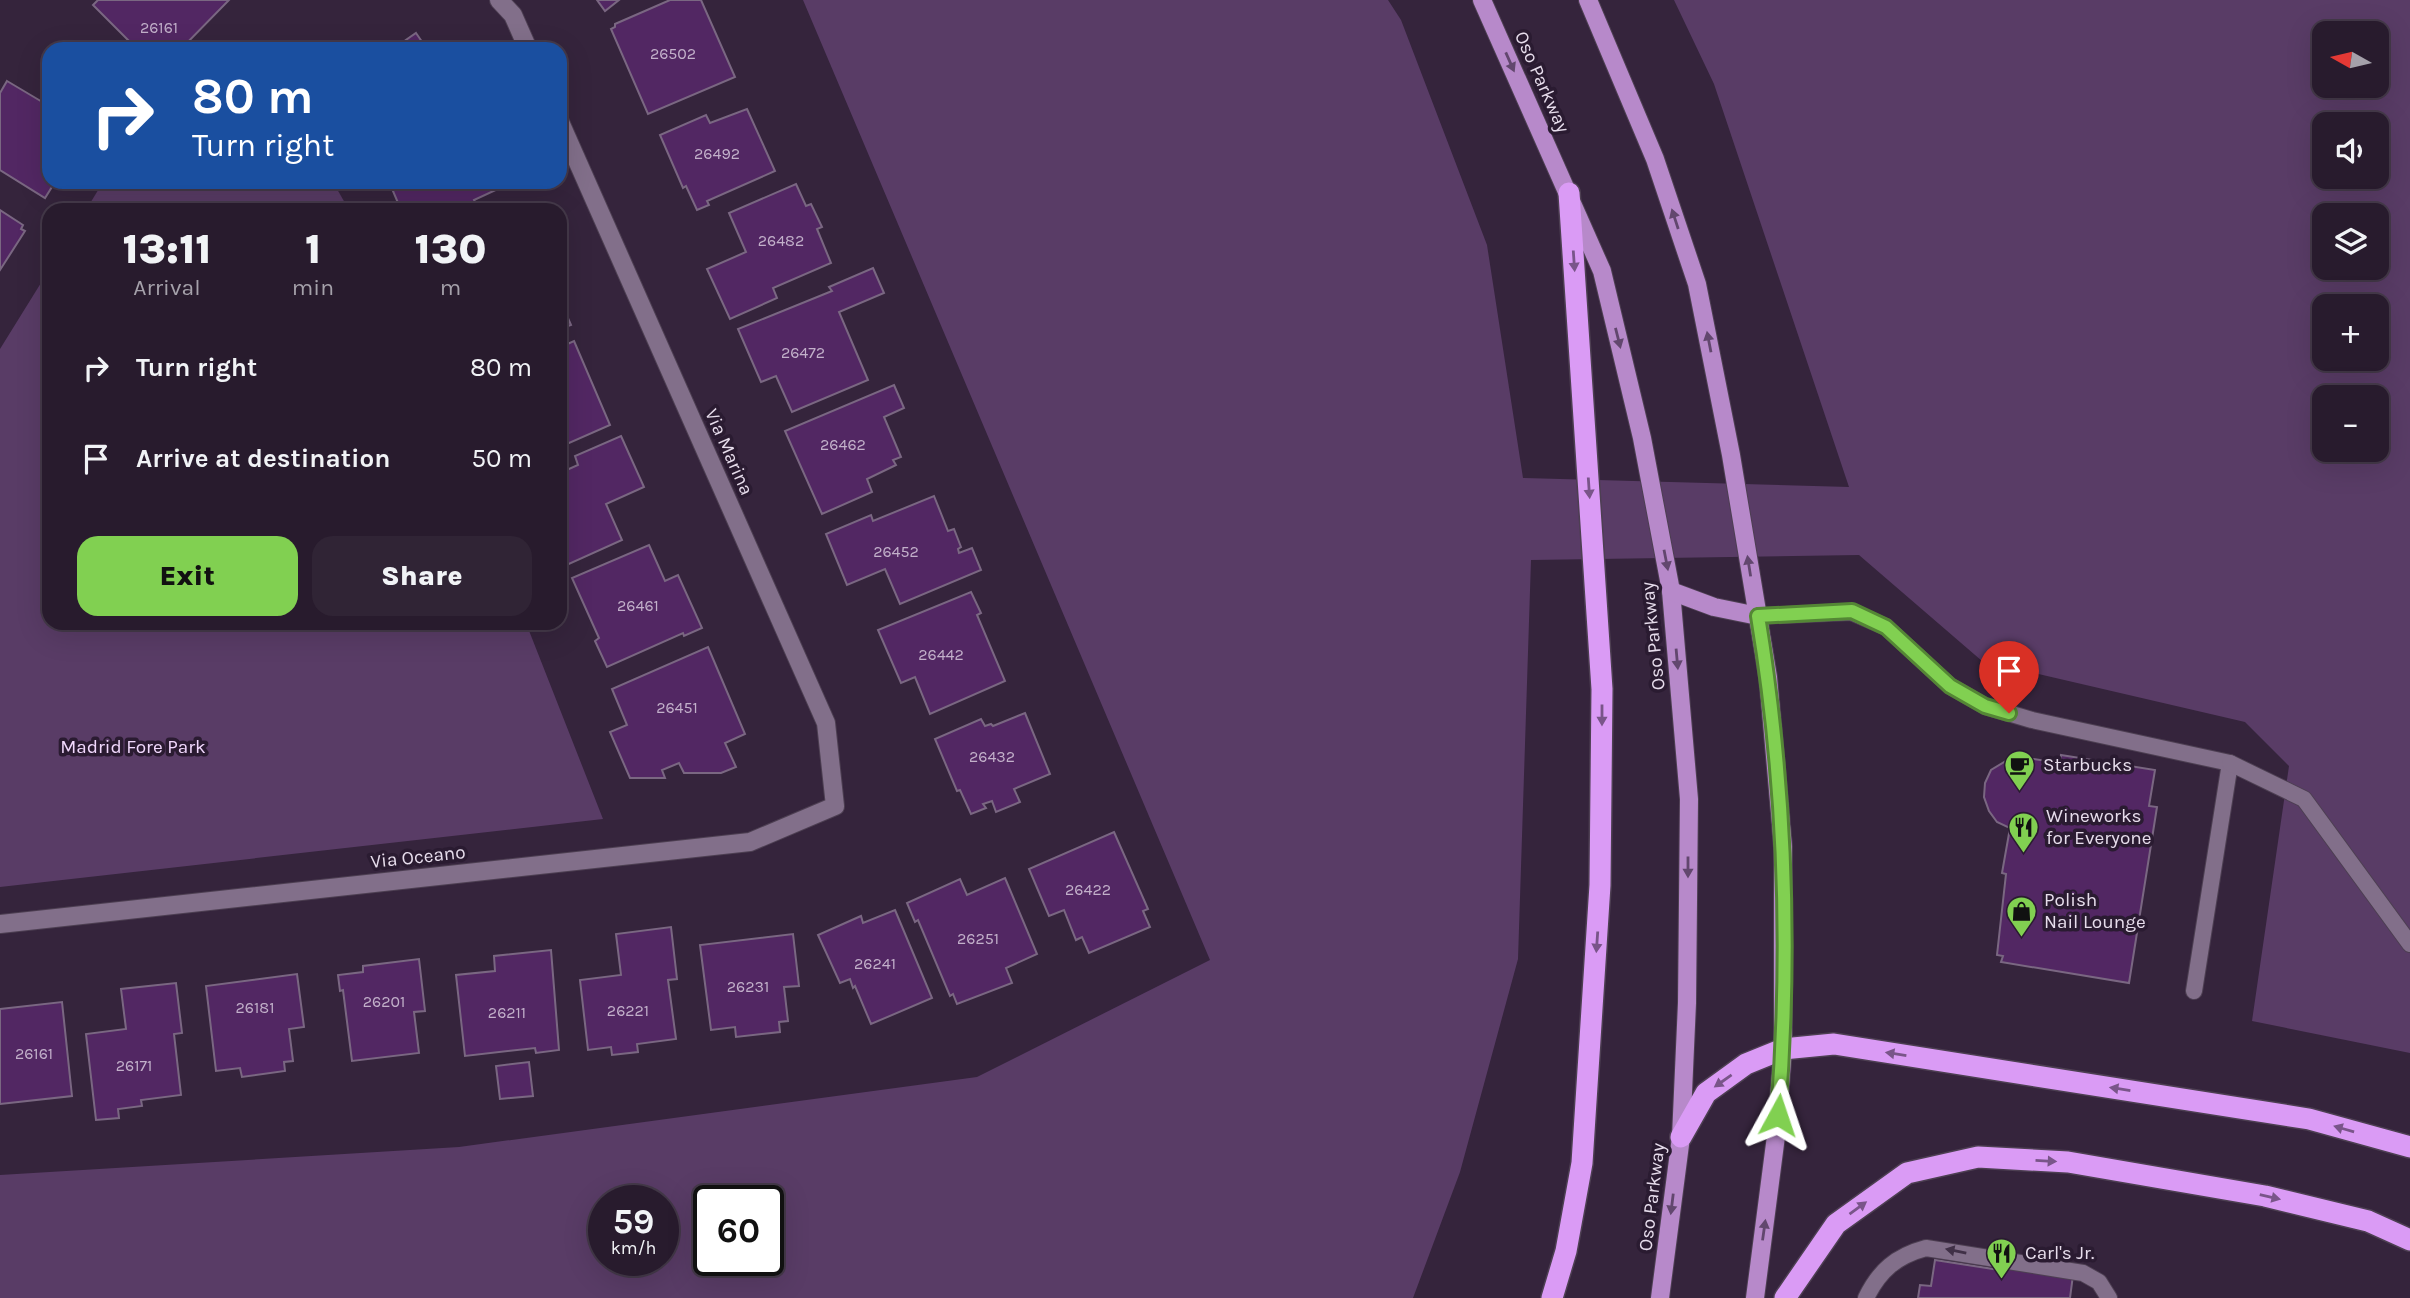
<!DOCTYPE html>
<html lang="en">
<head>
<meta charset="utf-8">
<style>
	:root { --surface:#281b2d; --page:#302435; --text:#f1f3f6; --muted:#a5a1aa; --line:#443949; --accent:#81d051 }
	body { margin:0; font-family:Karla,sans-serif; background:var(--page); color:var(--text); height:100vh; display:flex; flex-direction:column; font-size:26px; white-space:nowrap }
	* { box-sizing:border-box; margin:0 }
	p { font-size:23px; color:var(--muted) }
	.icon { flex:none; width:38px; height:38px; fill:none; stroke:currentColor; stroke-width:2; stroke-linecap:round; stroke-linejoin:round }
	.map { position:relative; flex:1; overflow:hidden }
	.side { position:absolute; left:42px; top:203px; width:525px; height:427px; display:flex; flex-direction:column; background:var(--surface); border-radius:21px; box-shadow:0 7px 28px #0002,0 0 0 2px var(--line) }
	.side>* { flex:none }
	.top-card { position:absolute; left:42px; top:42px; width:525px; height:147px; border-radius:21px; box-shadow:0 7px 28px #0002,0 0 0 2px var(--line); background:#1a4fa0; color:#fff; overflow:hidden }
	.needle { width:46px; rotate:278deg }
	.buttons { position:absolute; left:2312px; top:21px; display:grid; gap:14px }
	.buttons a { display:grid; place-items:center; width:77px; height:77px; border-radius:14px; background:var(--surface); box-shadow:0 7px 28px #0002,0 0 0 2px var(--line); font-size:35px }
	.speed { position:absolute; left:588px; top:1185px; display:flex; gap:14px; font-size:35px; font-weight:700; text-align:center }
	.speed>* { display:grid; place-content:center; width:91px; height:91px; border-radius:50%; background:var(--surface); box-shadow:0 7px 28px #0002,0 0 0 2px var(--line); line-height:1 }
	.speed small { font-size:18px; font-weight:400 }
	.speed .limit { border:4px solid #111; border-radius:10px; background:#fff; color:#111 }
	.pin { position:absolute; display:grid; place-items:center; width:60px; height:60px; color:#fff; margin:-72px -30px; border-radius:50% 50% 50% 0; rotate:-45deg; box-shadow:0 0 7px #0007 }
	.pin .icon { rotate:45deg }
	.me { position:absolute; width:77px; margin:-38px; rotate:5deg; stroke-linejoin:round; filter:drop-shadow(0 0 5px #0008) }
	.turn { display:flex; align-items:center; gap:24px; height:147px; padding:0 35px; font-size:32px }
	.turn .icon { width:91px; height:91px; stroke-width:2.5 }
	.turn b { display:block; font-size:49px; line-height:60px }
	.eta { display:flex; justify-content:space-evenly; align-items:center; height:119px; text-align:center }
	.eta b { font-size:42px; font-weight:800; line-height:49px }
	.cta { display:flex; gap:14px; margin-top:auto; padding:14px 35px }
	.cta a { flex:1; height:80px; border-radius:21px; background:var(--accent); color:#111; font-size:28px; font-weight:800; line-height:80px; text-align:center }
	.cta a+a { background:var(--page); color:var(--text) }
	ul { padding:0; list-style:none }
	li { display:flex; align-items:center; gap:21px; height:91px; padding:0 35px }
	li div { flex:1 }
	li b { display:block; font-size:26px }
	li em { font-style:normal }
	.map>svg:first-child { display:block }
</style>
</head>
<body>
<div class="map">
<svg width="2410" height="1298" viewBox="0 0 2410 1298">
	<rect width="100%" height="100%" fill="#35243c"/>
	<g fill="#593c66" fill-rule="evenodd">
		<path d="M803 0H1388L1401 20 1487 245 1523 478 1849 487 1714 84 1674 0H2410V1053L2252 1021 2289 766 2245 722 1982 661 1859 555 1531 560 1518 959 1460 1172 1413 1298H0V1175L459 1147 977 1077 1210 960ZM2324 33H2376V86H2324ZM2324 124H2376V177H2324ZM2324 215H2376V268H2324ZM2324 306H2376V359H2324ZM2324 397H2376V450H2324ZM604 1200H663V1260H604ZM709 1200H768V1260H709Z"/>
		<polygon points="103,182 333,182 349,210 86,210"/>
		<polygon points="49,270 49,623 526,623 603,819 0,887 0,349"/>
	</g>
	<g fill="#522763" stroke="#7a6782" stroke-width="2">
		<polygon points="98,0 229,0 181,49 137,49 93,5"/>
		<polygon points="597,0 619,0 605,11"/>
		<polygon points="670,0 701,0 735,77 648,114 611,29 615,27 615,24"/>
		<polygon points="416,33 427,49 396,49 403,42"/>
		<polygon points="7,81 49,106 49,182 55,182 45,198 0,170 0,93"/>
		<polygon points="747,109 775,171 707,201 709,205 697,210 686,186 683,188 660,135 706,115 710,123"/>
		<polygon points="394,182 511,182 511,183 474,200 479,210 401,210 390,184"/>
		<polygon points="796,184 806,206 811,204 822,227 817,229 831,263 773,288 777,298 730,319 707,269 746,252 729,213"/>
		<polygon points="0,210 23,225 21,229 25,231 0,270"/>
		<polygon points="873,268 884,293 839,312 868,380 792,412 776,376 761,382 738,329 832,291 829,287"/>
		<polygon points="560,300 571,325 560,329"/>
		<polygon points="574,341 610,425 560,447 560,344 563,346"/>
		<polygon points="894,385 904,408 884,417 901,457 893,460 896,465 867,479 872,492 822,514 785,431"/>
		<polygon points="621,436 644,487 606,504 622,540 560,568 560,473 578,465 575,456"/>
		<polygon points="934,496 948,531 954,529 961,547 958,549 959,553 972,548 981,570 900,604 885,569 847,585 826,534 871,515 873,521"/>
		<polygon points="649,545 665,581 678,575 702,628 684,636 683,633 607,667 595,641 599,638 572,578"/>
		<polygon points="971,592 981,613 977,615 1005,681 930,714 915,677 901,683 878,630"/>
		<polygon points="708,647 745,734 725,743 736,767 721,773 684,773 679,763 662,770 665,778 630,778 610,732 627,725 612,689"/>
		<polygon points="1025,713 1050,774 1014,789 1020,802 996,812 992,801 983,804 986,808 971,814 960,790 957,791 935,739 981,719 985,726 991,724 993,726"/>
		<polygon points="2061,755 2155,770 2149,806 2157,807 2129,983 2001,962 2003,956 1997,955 2006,874 2002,873 2010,828 1997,822 1989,811 1984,797 1985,783 1991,770 2014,756 2060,763"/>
		<polygon points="1114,832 1148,909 1143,911 1150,927 1089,953 1082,937 1076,940 1064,910 1049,916 1029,869"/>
		<polygon points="1005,878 1037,954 1006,968 1012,983 957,1004 953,994 950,996 918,920 915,922 907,903 960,879 967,895"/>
		<polygon points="895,910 932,998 871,1024 855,986 853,988 850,979 840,983 818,935 861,916 863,923"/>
		<polygon points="671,927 677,979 668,980 676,1039 637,1044 638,1052 612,1055 611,1047 588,1050 580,980 621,975 616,934"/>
		<polygon points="793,934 799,986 784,987 788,1021 779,1022 780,1032 736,1037 735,1027 711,1030 700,945"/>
		<polygon points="551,950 559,1050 536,1053 535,1048 465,1056 456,975 495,971 494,956"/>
		<polygon points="419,959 425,1011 414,1012 419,1053 352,1061 343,990 340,991 338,975 363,972 363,966"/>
		<polygon points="297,974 304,1027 289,1029 293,1061 284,1062 285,1071 242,1077 240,1068 216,1071 206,986"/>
		<polygon points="176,983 182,1033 174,1034 181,1095 141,1100 142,1106 118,1109 119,1118 96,1120 86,1034 126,1029 121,989"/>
		<polygon points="62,1002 72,1096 0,1104 0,1009"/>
		<polygon points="529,1062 533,1096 500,1099 496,1066"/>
		<polygon points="1935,1260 2000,1270 2001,1264 2073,1275 2070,1298 1918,1298 1920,1285 1931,1286"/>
	</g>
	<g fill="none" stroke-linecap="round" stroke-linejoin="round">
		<defs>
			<g id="service">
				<polyline points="1758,616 1851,612 1886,627 1950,686 1985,706 2032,720 2230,763 2194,991"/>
				<polyline points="2230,763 2304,799 2410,944"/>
				<path d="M1866 1298C1879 1271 1896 1256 1926 1248L2083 1273 2099 1282 2109 1298"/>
			</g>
			<g id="minor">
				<polyline points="499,0 513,15 528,49"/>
				<polyline points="0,924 750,842 835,806 826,723 560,122"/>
			</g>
			<g id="primary">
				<polyline points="1482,0 1602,271 1642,438 1671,591 1689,799 1687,1003 1681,1137 1660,1298"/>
				<polyline points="1588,0 1655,159 1697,284 1731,455 1768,677 1783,847 1783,1049 1776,1136 1755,1298"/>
				<polyline points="1671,591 1714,607 1758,616"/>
			</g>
			<g id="motorway">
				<polyline points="1681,1137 1706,1093 1746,1064 1783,1049 1834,1044 2309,1119 2410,1147"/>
				<polyline points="1552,1298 1566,1251 1582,1163 1600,885 1602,689 1569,193"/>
				<polyline points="1785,1298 1836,1224 1907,1173 1978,1157 2068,1162 2265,1196 2368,1221 2410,1240"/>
			</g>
		</defs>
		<use href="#service" stroke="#4d3f52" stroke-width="18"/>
		<use href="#minor" stroke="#4d3f52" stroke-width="20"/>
		<use href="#primary" stroke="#4d3f52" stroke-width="20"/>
		<use href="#motorway" stroke="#4d3f52" stroke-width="24"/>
		<use href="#service" stroke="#826f8a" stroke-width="16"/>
		<use href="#minor" stroke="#826f8a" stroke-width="18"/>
		<use href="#primary" stroke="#b789ca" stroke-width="18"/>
		<use href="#motorway" stroke="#da9bf5" stroke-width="21"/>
	</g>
	<defs><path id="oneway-solid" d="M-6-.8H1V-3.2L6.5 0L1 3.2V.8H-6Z" transform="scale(1.75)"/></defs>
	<g fill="#62476e">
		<use href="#oneway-solid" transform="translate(1510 62) rotate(66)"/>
		<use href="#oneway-solid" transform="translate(1675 219) rotate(-108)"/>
		<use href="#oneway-solid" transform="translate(1618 338) rotate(76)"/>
		<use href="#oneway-solid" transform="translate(1709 342) rotate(-101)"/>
		<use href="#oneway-solid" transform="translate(1666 560) rotate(79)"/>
		<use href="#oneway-solid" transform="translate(1749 566) rotate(-99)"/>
		<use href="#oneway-solid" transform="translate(1677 659) rotate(85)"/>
		<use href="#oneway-solid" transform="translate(1688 867) rotate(90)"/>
		<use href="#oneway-solid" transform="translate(1672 1204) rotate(97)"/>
		<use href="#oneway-solid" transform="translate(1764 1230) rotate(-82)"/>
	</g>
	<g fill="#795589">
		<use href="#oneway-solid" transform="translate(1574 261) rotate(86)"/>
		<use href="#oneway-solid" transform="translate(1589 488) rotate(86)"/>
		<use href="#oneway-solid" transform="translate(1602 715) rotate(90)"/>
		<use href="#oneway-solid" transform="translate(1597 942) rotate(94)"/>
		<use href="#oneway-solid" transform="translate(1896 1054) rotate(-171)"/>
		<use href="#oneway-solid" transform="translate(1723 1081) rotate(145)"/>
		<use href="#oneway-solid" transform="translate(2120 1089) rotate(-171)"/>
		<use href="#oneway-solid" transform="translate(2344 1129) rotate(-164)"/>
		<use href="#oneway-solid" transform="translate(2046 1161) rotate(3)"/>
		<use href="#oneway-solid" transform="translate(2270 1197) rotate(13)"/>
		<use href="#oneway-solid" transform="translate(1858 1208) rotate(-36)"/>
	</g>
	<use fill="#403047" href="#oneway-solid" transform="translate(1956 1251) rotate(-169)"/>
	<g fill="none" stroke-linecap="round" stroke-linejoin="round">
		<defs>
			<path id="route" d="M1778 1115C1791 949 1785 780 1758 616L1852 611 1886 627 1950 686 1985 706 2009 713"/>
		</defs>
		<use href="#route" stroke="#548735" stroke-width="18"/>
		<use href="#route" stroke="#81d051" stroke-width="12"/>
	</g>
	<defs>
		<symbol id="cafe-pin" viewBox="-11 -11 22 30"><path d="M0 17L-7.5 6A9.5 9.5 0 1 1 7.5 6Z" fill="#81d051" stroke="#2a1b31"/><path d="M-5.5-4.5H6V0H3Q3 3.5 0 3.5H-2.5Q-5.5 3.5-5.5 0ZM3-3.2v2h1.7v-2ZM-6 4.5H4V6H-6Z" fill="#111"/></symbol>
		<symbol id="restaurant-pin" viewBox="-11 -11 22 30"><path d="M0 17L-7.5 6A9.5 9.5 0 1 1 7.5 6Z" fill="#81d051" stroke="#2a1b31"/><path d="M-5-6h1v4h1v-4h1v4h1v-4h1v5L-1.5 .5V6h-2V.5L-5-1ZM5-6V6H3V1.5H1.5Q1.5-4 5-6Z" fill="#111"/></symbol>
		<symbol id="shop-pin" viewBox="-11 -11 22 30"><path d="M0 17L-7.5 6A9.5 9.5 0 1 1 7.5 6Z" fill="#81d051" stroke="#2a1b31"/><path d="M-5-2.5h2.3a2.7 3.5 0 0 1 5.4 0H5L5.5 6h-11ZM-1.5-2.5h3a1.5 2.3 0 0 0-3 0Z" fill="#111"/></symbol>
	</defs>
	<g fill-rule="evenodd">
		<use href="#cafe-pin" x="2002" y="748" width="35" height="47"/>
		<use href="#restaurant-pin" x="2006" y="810" width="35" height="47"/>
		<use href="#shop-pin" x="2004" y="894" width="35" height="47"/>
		<use href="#restaurant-pin" x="1984" y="1236" width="35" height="47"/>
	</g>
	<g text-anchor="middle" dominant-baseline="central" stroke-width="7" stroke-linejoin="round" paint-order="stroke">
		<g font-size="16" fill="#c2b0ca">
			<text x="159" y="27">26161</text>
			<text x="673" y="53">26502</text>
			<text x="717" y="153">26492</text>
			<text x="781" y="240">26482</text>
			<text x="803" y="352">26472</text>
			<text x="843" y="444">26462</text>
			<text x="896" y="551">26452</text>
			<text x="638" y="605">26461</text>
			<text x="941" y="654">26442</text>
			<text x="677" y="707">26451</text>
			<text x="992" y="756">26432</text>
			<text x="1088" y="889">26422</text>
			<text x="978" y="938">26251</text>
			<text x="875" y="963">26241</text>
			<text x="748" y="986">26231</text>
			<text x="384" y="1001">26201</text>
			<text x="255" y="1007">26181</text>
			<text x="628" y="1010">26221</text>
			<text x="507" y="1012">26211</text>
			<text x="34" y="1053">26161</text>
			<text x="134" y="1065">26171</text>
		</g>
		<g font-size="19" fill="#e7ddec" stroke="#2a1b31">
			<text transform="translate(1542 82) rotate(66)">Oso Parkway</text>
			<text transform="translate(729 452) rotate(66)">Via Marina</text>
			<text transform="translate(1653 636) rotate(-96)">Oso Parkway</text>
			<text transform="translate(418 857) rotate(-6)">Via Oceano</text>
			<text transform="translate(1652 1197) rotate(-83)">Oso Parkway</text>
		</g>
		<g font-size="19" fill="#f1d8fd" stroke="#2a1b31">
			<text x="133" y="747">Madrid Fore Park</text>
		</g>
		<g font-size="19" fill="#e7ddec" stroke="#2a1b31" text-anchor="start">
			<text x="2043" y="765">Starbucks</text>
			<text x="2046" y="816">Wineworks<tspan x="2046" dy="22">for Everyone</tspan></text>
			<text x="2044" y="900">Polish<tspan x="2044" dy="22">Nail Lounge</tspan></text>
			<text x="2025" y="1253">Carl's Jr.</text>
		</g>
	</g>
</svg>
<div class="buttons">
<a><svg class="needle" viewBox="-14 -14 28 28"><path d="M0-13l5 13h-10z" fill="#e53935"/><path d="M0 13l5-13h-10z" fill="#a5a1aa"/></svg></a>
<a><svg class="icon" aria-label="sound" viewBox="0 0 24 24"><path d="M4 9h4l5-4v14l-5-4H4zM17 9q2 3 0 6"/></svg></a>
<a><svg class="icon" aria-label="layers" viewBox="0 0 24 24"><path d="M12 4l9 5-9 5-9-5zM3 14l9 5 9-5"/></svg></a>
<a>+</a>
<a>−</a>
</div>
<div class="speed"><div>59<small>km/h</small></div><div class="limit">60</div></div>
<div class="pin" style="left:2009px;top:713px;background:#d93025"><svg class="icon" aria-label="arrive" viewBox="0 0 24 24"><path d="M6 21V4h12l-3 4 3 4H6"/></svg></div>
<svg class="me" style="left:1778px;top:1115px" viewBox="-20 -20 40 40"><path d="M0-17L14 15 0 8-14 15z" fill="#81d051" stroke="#fff" stroke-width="4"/></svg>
<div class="top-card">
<div class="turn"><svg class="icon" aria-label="right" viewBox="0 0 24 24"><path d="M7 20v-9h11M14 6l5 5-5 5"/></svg><div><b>80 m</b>Turn right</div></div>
</div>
<section class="side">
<div class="eta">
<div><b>13:11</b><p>Arrival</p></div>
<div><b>1</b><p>min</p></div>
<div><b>130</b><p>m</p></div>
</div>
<ul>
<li><svg class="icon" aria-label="right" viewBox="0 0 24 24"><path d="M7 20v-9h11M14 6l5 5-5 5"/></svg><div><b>Turn right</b></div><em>80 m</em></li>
<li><svg class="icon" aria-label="arrive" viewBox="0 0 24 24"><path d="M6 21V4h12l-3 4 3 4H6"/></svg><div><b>Arrive at destination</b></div><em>50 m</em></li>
</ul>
<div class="cta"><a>Exit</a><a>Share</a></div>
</section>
</div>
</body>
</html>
